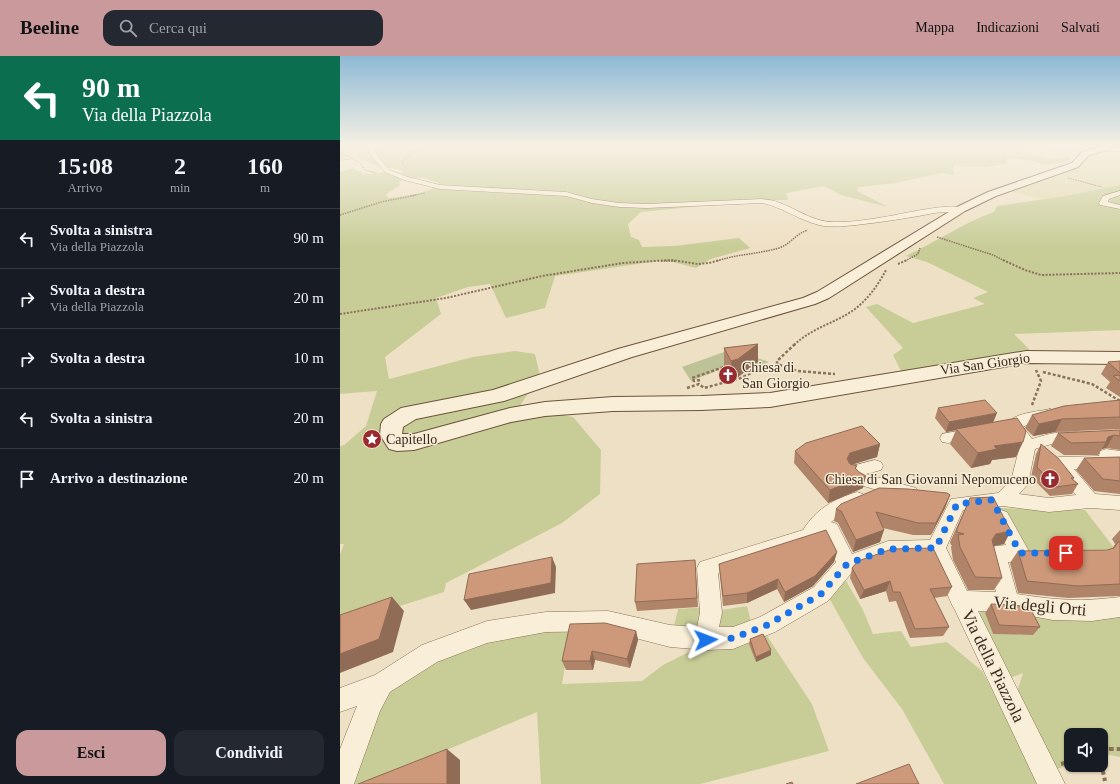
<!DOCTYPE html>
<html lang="it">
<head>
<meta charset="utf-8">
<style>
	:root { --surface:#171b24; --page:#242831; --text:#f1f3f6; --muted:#9ea1a6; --line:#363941; --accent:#c9999c }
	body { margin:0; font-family:Georgia,serif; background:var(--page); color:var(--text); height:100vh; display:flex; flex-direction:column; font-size:15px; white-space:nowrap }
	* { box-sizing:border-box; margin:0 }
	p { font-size:13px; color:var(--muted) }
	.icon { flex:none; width:22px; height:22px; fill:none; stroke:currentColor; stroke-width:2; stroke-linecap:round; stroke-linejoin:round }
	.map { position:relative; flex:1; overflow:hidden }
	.details { display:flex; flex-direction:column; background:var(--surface); width:340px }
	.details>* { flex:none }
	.top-card { background:#0b6e4f; color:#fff; overflow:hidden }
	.fabs { position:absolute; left:724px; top:672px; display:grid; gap:8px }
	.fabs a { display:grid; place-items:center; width:44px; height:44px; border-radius:8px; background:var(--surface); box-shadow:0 1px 3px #0004; font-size:20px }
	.pin { position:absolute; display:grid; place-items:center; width:34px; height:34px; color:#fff; margin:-17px; border-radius:8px; box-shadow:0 2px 6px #0006 }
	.me { position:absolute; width:44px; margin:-22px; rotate:87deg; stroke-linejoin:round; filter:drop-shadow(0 0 3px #0008) }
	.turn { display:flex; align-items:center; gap:14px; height:84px; padding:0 16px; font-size:18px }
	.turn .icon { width:52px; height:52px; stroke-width:2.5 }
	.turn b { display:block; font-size:28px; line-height:34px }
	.eta { display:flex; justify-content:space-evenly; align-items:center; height:68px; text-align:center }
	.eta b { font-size:24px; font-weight:700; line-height:28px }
	.action { display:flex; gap:8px; margin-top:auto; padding:8px 16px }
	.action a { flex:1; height:46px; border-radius:12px; background:var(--accent); color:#111; font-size:16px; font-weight:700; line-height:46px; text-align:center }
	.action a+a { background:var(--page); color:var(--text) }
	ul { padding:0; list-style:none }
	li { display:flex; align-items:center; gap:12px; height:60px; padding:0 16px; border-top:1px solid var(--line) }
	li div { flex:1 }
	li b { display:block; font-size:15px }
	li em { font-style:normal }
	header { display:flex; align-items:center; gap:24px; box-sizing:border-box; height:56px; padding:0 20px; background:var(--accent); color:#111 }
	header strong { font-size:19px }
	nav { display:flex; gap:22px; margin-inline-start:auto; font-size:14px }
	.search { width:280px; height:36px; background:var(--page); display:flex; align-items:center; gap:10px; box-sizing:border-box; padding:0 14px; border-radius:12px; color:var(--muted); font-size:15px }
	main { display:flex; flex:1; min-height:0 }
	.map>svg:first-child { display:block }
</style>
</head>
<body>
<header>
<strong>Beeline</strong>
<div class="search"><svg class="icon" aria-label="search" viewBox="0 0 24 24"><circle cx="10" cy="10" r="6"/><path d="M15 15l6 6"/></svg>Cerca qui</div>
<nav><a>Mappa</a><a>Indicazioni</a><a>Salvati</a></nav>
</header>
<main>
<section class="details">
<div class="top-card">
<div class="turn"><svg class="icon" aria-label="left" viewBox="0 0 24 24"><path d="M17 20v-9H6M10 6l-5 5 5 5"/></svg><div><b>90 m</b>Via della Piazzola</div></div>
</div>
<div class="eta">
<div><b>15:08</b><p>Arrivo</p></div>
<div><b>2</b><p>min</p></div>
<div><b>160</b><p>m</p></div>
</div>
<ul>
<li><svg class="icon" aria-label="left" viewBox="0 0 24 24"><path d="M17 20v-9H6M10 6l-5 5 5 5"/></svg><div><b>Svolta a sinistra</b><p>Via della Piazzola</p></div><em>90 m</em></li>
<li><svg class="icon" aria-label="right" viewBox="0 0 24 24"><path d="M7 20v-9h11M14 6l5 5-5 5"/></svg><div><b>Svolta a destra</b><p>Via della Piazzola</p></div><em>20 m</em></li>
<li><svg class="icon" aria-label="right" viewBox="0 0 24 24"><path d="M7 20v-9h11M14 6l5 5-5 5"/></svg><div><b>Svolta a destra</b></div><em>10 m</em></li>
<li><svg class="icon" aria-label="left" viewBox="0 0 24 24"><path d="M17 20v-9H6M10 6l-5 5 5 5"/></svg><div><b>Svolta a sinistra</b></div><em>20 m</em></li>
<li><svg class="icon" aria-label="arrive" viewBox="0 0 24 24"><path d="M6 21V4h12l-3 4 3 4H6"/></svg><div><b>Arrivo a destinazione</b></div><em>20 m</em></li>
</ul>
<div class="action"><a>Esci</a><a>Condividi</a></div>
</section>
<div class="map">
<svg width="780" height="728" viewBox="0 0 780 728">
	<rect width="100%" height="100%" fill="#eee0c4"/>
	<polygon fill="#e4dab1" points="770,94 780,95 780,129 725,140 700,143 671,135 738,112 748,101"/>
	<g fill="#c8cd98" fill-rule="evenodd">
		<path d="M0 90H702L682 95 717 103 732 100 728 106 704 109 694 105 667 102 665 108 647 111 613 110 614 119 602 117 555 127 518 131 517 135 548 151 501 139 484 130 446 137 448 144H398L352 151 301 156 288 168 291 181 299 184 302 191 334 190 399 182 410 192 371 203 356 212 325 204 215 220 205 252 166 262 150 228 128 231 96 242 101 258 45 301 49 323 133 301 175 295 195 298 200 320 179 351 233 361 261 394 260 438 222 467 106 527 104 536 0 569V498L4 488H0V390L4 389 26 370 37 335 0 338V116L14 112 17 115 23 116 22 119 44 116 52 120 64 116 59 113 40 111 13 100 0 103ZM82 121 101 128C85 138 66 140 48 142L46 138 60 129 59 125Z"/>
		<path d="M780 129V274L674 278 693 297 561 315 553 299 563 292 526 251 537 248 573 267 645 248 633 242 648 236 587 206 566 200C596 186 623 167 654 156L657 150 725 140Z"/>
		<polygon points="658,452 745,454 775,493 683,495"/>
		<polygon points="505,523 523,554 533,578 561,575 571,591 607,586 642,615 702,728 604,728 562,653 523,602 489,542"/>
		<polygon points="678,549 780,557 780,701 770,699 761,701 761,679 731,679 731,709 732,709 716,713 676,639 683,617 667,623 639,558 643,551 653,578 693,579"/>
		<polygon points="407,550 412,569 377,578 375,555"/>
		<polygon points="367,551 362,577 333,575 338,553"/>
		<polygon points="231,573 222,628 302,625 323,609 363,589 425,577 472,648 489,695 360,728 201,728 197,656 26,728 7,728 35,652 58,623 150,583"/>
	</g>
	<polygon fill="#bec297" points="384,296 406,298 429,306 418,311 409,306 387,308 374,316 351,325 342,311"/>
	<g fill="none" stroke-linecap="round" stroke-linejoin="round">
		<defs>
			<g id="street">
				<path d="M29 90H35L36 98 49 114 68 121 100 129 226 136 252 143 279 147 307 148 422 143C428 144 434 144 440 147 454 152 465 160 479 164 496 169 526 164 544 161 558 159 615 145 625 153 619 158 603 155 595 157 569 162 543 166 516 169 504 170 491 172 479 169 459 164 442 151 422 147L307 152 279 151 252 147 226 140 100 133 64 124 45 116 30 98Z"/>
				<polygon points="762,90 780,92 780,96 760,93 759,92"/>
				<polygon points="780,135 780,139 769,143 768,146 780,149 780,153 760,149 759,147 763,140"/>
				<path d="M710 353 715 355 717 358 715 361 692 366 683 371 692 383C708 378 726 373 743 377L745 381 743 385 715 387 695 393 688 428 679 438 709 442 736 439 720 418 718 413 713 411 711 407 713 403 719 401 759 400 760 395 766 393 780 395V407L777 410 771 412 734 413 755 438 780 440V454L750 452 709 456 663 450 623 454 606 492 627 535 656 536 646 498 649 492 656 490 666 489 652 461 655 456 661 454 667 456 690 497 687 503 680 505 668 506 677 538C715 544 741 546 780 541V561L752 565 713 564 669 556 638 555 725 728H697L614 552 613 551 590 500 548 501 514 514 488 545 435 576 393 593 366 594 330 591 268 575 206 576 147 587 97 606 50 636 40 655 14 728H0V693L17 650 0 656V632L35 619 82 589 147 565 206 556 268 555 330 569 357 571 360 557 357 512 360 506 463 474C476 453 494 443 517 436L523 438 526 443C521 452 500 458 491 466L497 468 512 498 548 485 590 484 611 443 658 437 671 425 680 389 666 369C674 356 697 356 710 353ZM485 482 496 506 474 531 420 561 393 571H379L382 557 378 517Z"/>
				<polygon points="633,372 638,373 641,377 638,381 608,387 602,386 600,382 602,378"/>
				<polygon points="535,404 541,406 543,410 541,414 526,418 576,432 579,437 576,442 570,444 517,428 514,424 516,421 508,419 506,415 508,411"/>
			</g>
			<polygon id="secondary" points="765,90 777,90 776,92 749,99 738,111 656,140 625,155 489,242 475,248 292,301 164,345 76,363 63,371 62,378 74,378 170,352 205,346 273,341 361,340 430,337 686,295 780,296 780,308 686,307 430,351 361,354 273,355 205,360 171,366 74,394 57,395 49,393 40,379 41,368 44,363 61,352 153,334 278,293 463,242 477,236 617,151 648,136 732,107 743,95"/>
		</defs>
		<use href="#street" stroke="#89725a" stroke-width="1"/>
		<use href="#secondary" stroke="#6b533d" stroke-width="2"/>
		<g stroke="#89725a" stroke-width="1" stroke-dasharray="1.5 1" stroke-linecap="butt">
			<polyline points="477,90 499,90"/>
			<polyline points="0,96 20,107 25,114 36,117"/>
			<polyline points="0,104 12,103"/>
			<polyline points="65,111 62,108 64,103 84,90"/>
			<polyline points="728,122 762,131"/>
			<polyline points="71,140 85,137"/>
		</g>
		<g stroke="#89725a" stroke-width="1.5" stroke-dasharray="1.5 1" stroke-linecap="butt">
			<polyline points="0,159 41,146 76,139"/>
			<polyline points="597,181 653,199 665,205"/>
			<polyline points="321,205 335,205"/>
			<path d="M377 205C397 198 419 198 439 192 451 188 455 178 468 174"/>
			<polyline points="565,205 578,198 580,192"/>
		</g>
		<g stroke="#89725a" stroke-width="2" stroke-dasharray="2 1.5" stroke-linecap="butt">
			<polyline points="663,204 685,214 701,219 780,217"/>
			<polyline points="558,208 567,204"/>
			<polyline points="0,258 106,242 202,220 283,207 331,204 358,208 369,207 380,204"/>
			<path d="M454 289C473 271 496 267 515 253 529 242 538 229 546 214"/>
		</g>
		<g stroke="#89725a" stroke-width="2.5" stroke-dasharray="3 2" stroke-linecap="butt">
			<polyline points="455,288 437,305 437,308 457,315 495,318"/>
			<polyline points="409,308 413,313 410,317"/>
			<polyline points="703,316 752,328 780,345"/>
			<polyline points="360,324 354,325 352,322 387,310"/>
			<polyline points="347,332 359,328 364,332 401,322 417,314 437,308"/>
			<polyline points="692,349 701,325 696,314"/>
		</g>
		<g stroke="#89725a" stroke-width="4" stroke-dasharray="5 3" stroke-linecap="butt">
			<polyline points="761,695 768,693 780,693"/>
			<polyline points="761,706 765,725"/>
			<polyline points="721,708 731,705"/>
		</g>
		<use href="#street" fill="#f9eed7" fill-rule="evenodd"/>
		<use href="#secondary" fill="#f9eed7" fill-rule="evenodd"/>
	</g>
	<g fill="#b08469">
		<polygon points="418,288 418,306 398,321 391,323 384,311 384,292"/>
		<polygon points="780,305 780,341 766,332 770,326 761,318 768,306"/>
		<polygon points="780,344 780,373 715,376 693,380 685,372 692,359"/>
		<polygon points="598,352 653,366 676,401 652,404 650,408 631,412 610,388 616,374 606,376 595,362"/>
		<polygon points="780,374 780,394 766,392 762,393 758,399 724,399 711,390 718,377"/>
		<polygon points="540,388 537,401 512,408 517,410 516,412 523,432 488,447 454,407 455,395"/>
		<polygon points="701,388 734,422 733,424 738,428 732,438 710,440 691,421 696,398"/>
		<polygon points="780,401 780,438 754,435 736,414 744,402"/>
		<polygon points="610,439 605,452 591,479 573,479 543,472 540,486 513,496 498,467 494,465 496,453"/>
		<polygon points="630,442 664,488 653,490 662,522 654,534 628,534 613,504 611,491 612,489 611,489 610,486"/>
		<polygon points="780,474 780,540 728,542 678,537 670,507 678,495 767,494 772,493 775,488 772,483"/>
		<polygon points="497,496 494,506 473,530 444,546 437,533 407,547 383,550 380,518 379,508"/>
		<polygon points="355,504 358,551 297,555 295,546"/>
		<polygon points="512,512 612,531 607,540 594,542 609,571 603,580 570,582 556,545 549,546 546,535 520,543 510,522"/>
		<polygon points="651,548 700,571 693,579 653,578 645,557"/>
		<polygon points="296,575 298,584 290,612 255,604 253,614 226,614 222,605"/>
		<polygon points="410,583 431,599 416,606 409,588"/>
	</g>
	<g fill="#906b55">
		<polygon points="418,288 418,306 398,321 391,323 391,305"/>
		<polygon points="657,357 653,367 606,376 609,366"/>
		<polygon points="722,363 715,376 693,380 699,368"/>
		<polygon points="774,379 766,392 762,393 766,386 768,381"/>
		<polygon points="683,386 676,401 652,404 650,408 631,412 638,397 654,390"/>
		<polygon points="540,388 537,401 508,410 507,403 510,397"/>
		<polygon points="526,420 523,432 488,447 490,434"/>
		<polygon points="610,439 605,452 591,479 596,467"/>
		<polygon points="544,474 540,486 513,496 516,484"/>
		<polygon points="671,475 664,488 649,491 656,478"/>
		<polygon points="497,496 494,506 473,530 444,546 445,536"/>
		<polygon points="212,501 216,511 215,537 131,554 124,544"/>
		<polygon points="438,523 437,533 407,547 407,537"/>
		<polygon points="550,525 546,535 520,543 524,534"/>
		<polygon points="52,541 64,555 53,596 0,617 0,598"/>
		<polygon points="296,575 298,584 290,612 287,603"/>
		<polygon points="431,594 431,599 416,606 416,601"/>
		<polygon points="252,595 255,604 253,614 250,605"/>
		<polygon points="107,693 120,704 120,728 107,728"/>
	</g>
	<g fill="#cd997a" stroke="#906b55">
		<polygon points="418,288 398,303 391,305 384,292"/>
		<polygon points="780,305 780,317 768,306"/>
		<polygon points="780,319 780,325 773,320"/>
		<polygon points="645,344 657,357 609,366 598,352"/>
		<polygon points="780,344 780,361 722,363 699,368 692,359 724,350"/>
		<polygon points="677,362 686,375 683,386 654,390 657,393 638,397 616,373"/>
		<polygon points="522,370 540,388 510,397 507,403 510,408 517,410 515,412 519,416 526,420 490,434 455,395 466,387"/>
		<polygon points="780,374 780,380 774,379 768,381 766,386 731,387 718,377"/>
		<polygon points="701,388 718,402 734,422 731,422 738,428 716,431 697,411"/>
		<polygon points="780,401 780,425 763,423 744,402"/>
		<polygon points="539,432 568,433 607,437 610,439 596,467 578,467 536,456 544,474 516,484 501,455 496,453 501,448"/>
		<polygon points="653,441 671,475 656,478 652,484 662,522 635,521 620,491 618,479 624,478 617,476 617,473 630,442"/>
		<polygon points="486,474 497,496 475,520 445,536 438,523 407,537 383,540 379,508"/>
		<polygon points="778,486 780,486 780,528 738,530 687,525 678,495 767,494 774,492"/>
		<polygon points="593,492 612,531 590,533 609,571 575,573 560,536 553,536 550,525 524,534 512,512 518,505 552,493"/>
		<polygon points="212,501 211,527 124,544 129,518"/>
		<polygon points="355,504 357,542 295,546 297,508"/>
		<polygon points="52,541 39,583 0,598 0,559"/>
		<polygon points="651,548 675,549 690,552 700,571 659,569"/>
		<polygon points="265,567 296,575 287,603 252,595 250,605 222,605 230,568"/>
		<polygon points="423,578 431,594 416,601 410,583"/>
		<polygon points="107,693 107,728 18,728"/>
		<polygon points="569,708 579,728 516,728"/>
		<polygon points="452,726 453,728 446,728"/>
	</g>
	<linearGradient id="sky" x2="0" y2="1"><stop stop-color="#8db9d5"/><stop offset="0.47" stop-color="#f7f1e4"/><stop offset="1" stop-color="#f7f1e4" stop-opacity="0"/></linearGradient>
	<rect width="780" height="191" fill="url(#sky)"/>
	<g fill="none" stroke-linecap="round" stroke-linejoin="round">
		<polyline stroke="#1a73e8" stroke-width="7" stroke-dasharray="0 12.6" points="366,584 393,582 427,569 481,538 507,508 548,493 596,492 617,448 652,444 680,497 726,497"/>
	</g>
	<defs>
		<symbol id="church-disc" viewBox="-11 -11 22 22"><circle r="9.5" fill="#992a2f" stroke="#f6ebd4"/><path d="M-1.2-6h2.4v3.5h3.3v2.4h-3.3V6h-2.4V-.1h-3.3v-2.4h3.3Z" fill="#fff"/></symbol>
		<symbol id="sight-disc" viewBox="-11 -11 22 22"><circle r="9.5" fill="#992a2f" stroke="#f6ebd4"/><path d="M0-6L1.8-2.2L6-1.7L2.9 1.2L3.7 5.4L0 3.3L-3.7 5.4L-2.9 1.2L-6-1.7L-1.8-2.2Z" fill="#fff"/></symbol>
	</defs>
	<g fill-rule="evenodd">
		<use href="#church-disc" x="377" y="308" width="22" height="22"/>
		<use href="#sight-disc" x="21" y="372" width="22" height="22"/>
		<use href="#church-disc" x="699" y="412" width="22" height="22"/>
	</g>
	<g text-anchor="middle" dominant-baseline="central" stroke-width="3" stroke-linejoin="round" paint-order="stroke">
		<g font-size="14" fill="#392a1e" stroke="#f6ebd4">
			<text transform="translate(645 308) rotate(-8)">Via San Giorgio</text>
		</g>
		<g font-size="14" fill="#392a1e" stroke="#f6ebd4" text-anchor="start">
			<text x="402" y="311">Chiesa di<tspan x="402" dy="16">San Giorgio</tspan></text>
			<text x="46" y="383">Capitello</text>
			<text x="696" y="423" text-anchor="end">Chiesa di San Giovanni Nepomuceno</text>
		</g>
		<g font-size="17" fill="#392a1e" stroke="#f6ebd4">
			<text transform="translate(700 550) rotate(5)">Via degli Orti</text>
			<text transform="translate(653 610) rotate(64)">Via della Piazzola</text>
		</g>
	</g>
</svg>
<div class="fabs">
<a><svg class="icon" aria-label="sound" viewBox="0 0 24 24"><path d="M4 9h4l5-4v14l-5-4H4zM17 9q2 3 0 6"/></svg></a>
</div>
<div class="pin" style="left:726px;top:497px;background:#d93025"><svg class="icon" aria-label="arrive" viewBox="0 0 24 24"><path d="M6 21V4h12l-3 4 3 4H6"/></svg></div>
<svg class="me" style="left:366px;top:584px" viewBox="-20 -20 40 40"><path d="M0-17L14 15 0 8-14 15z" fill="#1a73e8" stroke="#fff" stroke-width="4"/></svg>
</div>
</main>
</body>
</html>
